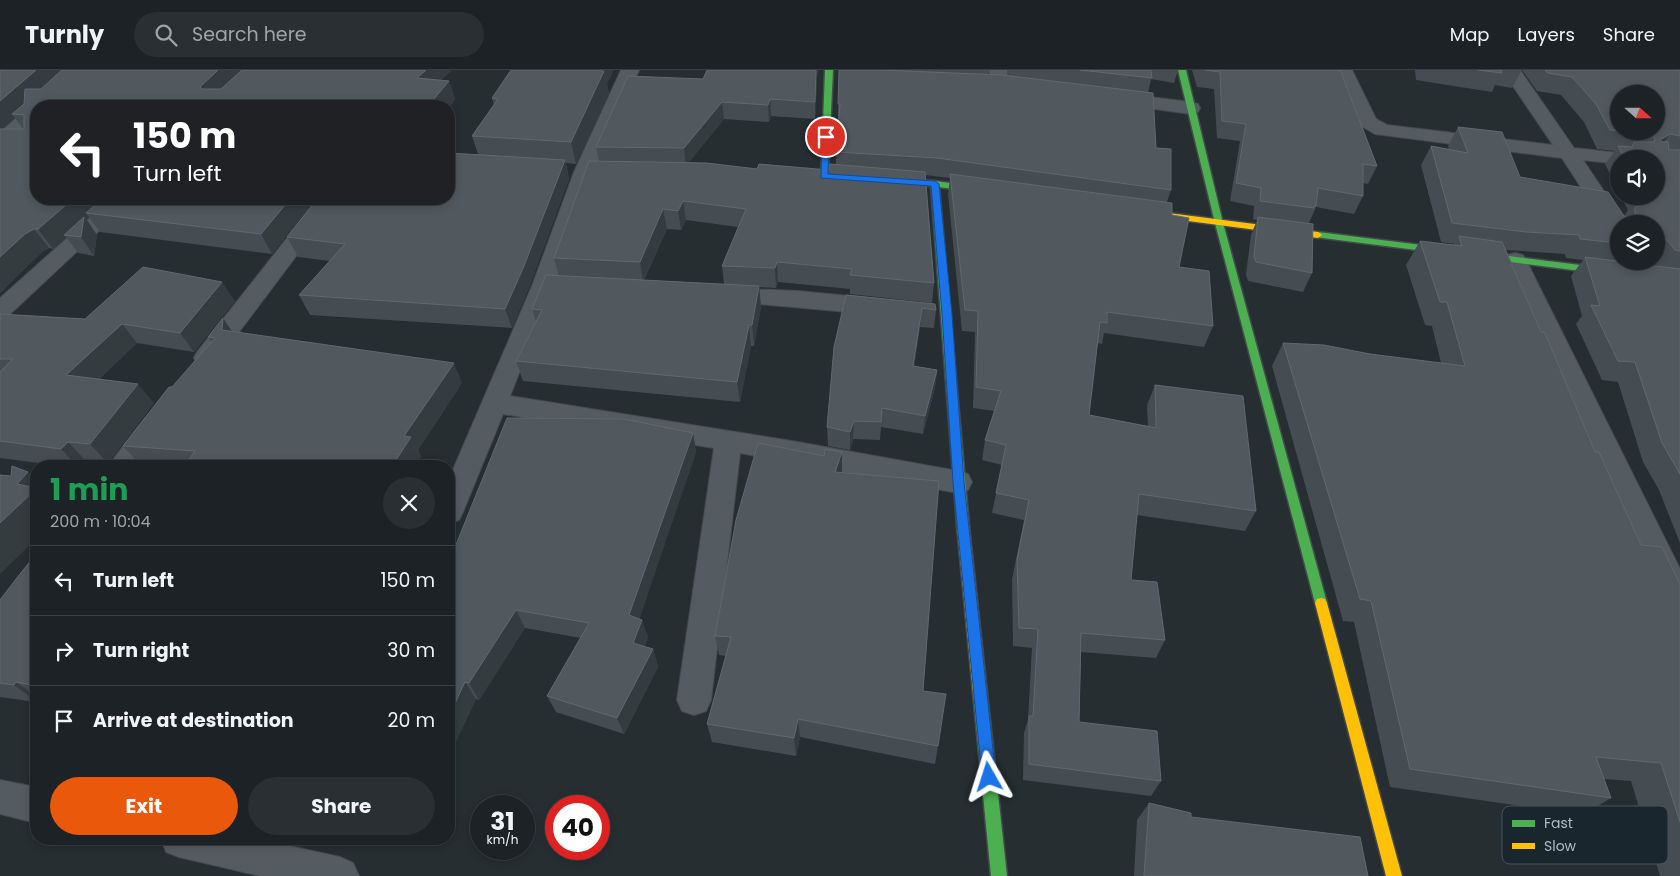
<!DOCTYPE html>
<html lang="en">
<head>
<meta charset="utf-8">
<style>
	:root { --surface:#1c2226; --page:#292f32; --text:#f1f3f6; --muted:#a0a4a7; --line:#3a3f43; --accent:#ea580c }
	body { margin:0; font-family:Poppins,sans-serif; background:var(--page); color:var(--text); height:100vh; display:flex; flex-direction:column; font-size:19px; white-space:nowrap }
	* { box-sizing:border-box; margin:0 }
	p { font-size:16px; color:var(--muted) }
	.icon { flex:none; width:28px; height:28px; fill:none; stroke:currentColor; stroke-width:2; stroke-linecap:round; stroke-linejoin:round }
	.map { position:relative; flex:1; overflow:hidden }
	.details { position:absolute; left:30px; top:390px; width:425px; height:385px; display:flex; flex-direction:column; background:var(--surface); border-radius:20px; box-shadow:0 2px 8px #0003,0 0 0 1px var(--line) }
	.details>* { flex:none }
	.top-card { position:absolute; left:30px; top:30px; width:425px; height:105px; border-radius:20px; box-shadow:0 2px 8px #0003,0 0 0 1px var(--line); background:#202124; color:#fff; overflow:hidden }
	.needle { width:32px; rotate:111deg }
	.tools { position:absolute; left:1610px; top:15px; display:grid; gap:10px }
	.tools a { display:grid; place-items:center; width:55px; height:55px; border-radius:50%; background:var(--surface); box-shadow:0 2px 8px #0003,0 0 0 1px var(--line); font-size:25px }
	.speed { position:absolute; left:470px; top:725px; display:flex; gap:10px; font-size:25px; font-weight:700; text-align:center }
	.speed>* { display:grid; place-content:center; width:65px; height:65px; border-radius:50%; background:var(--surface); box-shadow:0 2px 8px #0003,0 0 0 1px var(--line); line-height:1 }
	.speed small { font-size:12px; font-weight:400 }
	.speed .limit { border:8px solid #d22; background:#fff; color:#111 }
	.pin { position:absolute; display:grid; place-items:center; width:42px; height:42px; color:#fff; margin:-21px; border:2px solid #fff; border-radius:50%; box-shadow:0 1px 5px #0007 }
	.me { position:absolute; width:55px; margin:-28px; rotate:354deg; stroke-linejoin:round; filter:drop-shadow(0 0 4px #0008) }
	.turn { display:flex; align-items:center; gap:18px; height:105px; padding:0 20px; font-size:22px }
	.turn .icon { width:65px; height:65px; stroke-width:2.5 }
	.turn b { display:block; font-size:35px; line-height:42px }
	.round { display:grid; place-items:center; flex:none; width:52px; height:52px; border-radius:26px; background:var(--page) }
	.overview { display:flex; align-items:center; justify-content:space-between; height:85px; padding:0 20px }
	h1 { font-size:30px; font-weight:700; line-height:38px; color:#1e9e55 }
	.cta { display:flex; gap:10px; margin-top:auto; padding:10px 20px }
	.cta a { flex:1; height:58px; border-radius:30px; background:var(--accent); color:#fff; font-size:20px; font-weight:700; line-height:58px; text-align:center }
	.cta a+a { background:var(--page); color:var(--text) }
	ul { padding:0; list-style:none }
	li { display:flex; align-items:center; gap:15px; height:70px; padding:0 20px; border-top:1px solid var(--line) }
	li div { flex:1 }
	li b { display:block; font-size:19px }
	li em { font-style:normal }
	header { display:flex; align-items:center; gap:30px; box-sizing:border-box; height:70px; padding:0 25px; background:var(--surface); border-bottom:1px solid var(--line) }
	header strong { font-size:24px }
	nav { display:flex; gap:28px; margin-inline-start:auto; font-size:18px }
	.search { width:350px; height:45px; background:var(--page); display:flex; align-items:center; gap:12px; box-sizing:border-box; padding:0 18px; border-radius:28px; color:var(--muted); font-size:19px }
	.map>svg:first-child { display:block }
</style>
</head>
<body>
<header>
<strong>Turnly</strong>
<div class="search"><svg class="icon" aria-label="search" viewBox="0 0 24 24"><circle cx="10" cy="10" r="6"/><path d="M15 15l6 6"/></svg>Search here</div>
<nav><a>Map</a><a>Layers</a><a>Share</a></nav>
</header>
<div class="map">
<svg width="1680" height="806" viewBox="0 0 1680 806">
	<rect width="100%" height="100%" fill="#262e32"/>
	<g fill="none" stroke-linecap="round" stroke-linejoin="round">
		<defs>
			<g id="street">
				<polygon points="621,0 639,0 594,102 554,216 510,326 792,371 958,401 968,404 972,412 968,420 958,423 740,383 711,630 706,641 694,645 682,641 677,630 714,378 503,344 463,442 459,450 449,453 449,409 532,216 574,102"/>
				<polygon points="989,0 1007,0 1008,10 1034,14 1037,18 1034,22 1028,23 994,19 991,15"/>
				<polygon points="1334,0 1352,0 1376,49 1387,55 1553,75 1502,0 1520,0 1574,78 1637,85 1640,89 1619,89 1619,94 1583,90 1626,154 1619,154 1619,165 1611,164 1562,88 1375,64 1361,56 1359,52"/>
				<polygon points="1116,23 1191,32 1198,34 1200,38 1198,42 1191,44 1110,33 1107,29 1110,25"/>
				<polygon points="36,35 39,36 36,36 36,51 11,73 0,74 0,62 29,37"/>
				<polygon points="111,129 133,129 8,246 0,249 0,228"/>
				<polygon points="318,129 339,129 215,294 206,296 197,294 194,288 197,282"/>
				<polygon points="1515,183 1523,185 1526,190 1680,499 1680,543 1669,539 1504,190 1507,185"/>
				<polygon points="722,218 798,221 881,229 889,232 893,237 889,242 881,245 714,230 710,225 714,220"/>
				<polygon points="154,345 163,348 167,355 137,396 108,396 145,348"/>
				<polygon points="0,710 36,717 36,753 0,744"/>
				<polygon points="161,769 258,769 340,787 353,793 359,806 260,806 179,787 166,782"/>
			</g>
			<g id="fast">
				<polygon points="825,0 833,0 828,104 935,111 987,118 991,121 987,124 939,117 969,456 967,459 959,459 957,456 931,116 821,108"/>
				<polygon points="1178,0 1186,0 1223,153 1327,533 1325,537 1321,538 1317,537 1315,533 1215,153"/>
				<polygon points="1318,162 1644,203 1636,191 1645,191 1656,207 1651,210 1315,167 1315,163"/>
				<polygon points="980,617 985,619 987,623 1007,806 991,806 973,623 975,619"/>
			</g>
			<g id="slow">
				<polygon points="1153,141 1318,162 1322,165 1318,168 1150,146 1150,142"/>
				<polygon points="963,451 967,453 969,456 987,623 985,627 980,629 975,627 973,623 957,456 959,453"/>
				<polygon points="1321,528 1325,529 1327,533 1402,806 1386,806 1315,533 1317,529"/>
			</g>
		</defs>
		<use href="#street" stroke="#444a4d" stroke-width="2"/>
		<use href="#fast" stroke="#444a4d" stroke-width="3"/>
		<use href="#slow" stroke="#444a4d" stroke-width="3"/>
		<use href="#street" fill="#555c61" fill-rule="evenodd"/>
		<use href="#fast" fill="#4caf50" fill-rule="evenodd"/>
		<use href="#slow" fill="#ffc107" fill-rule="evenodd"/>
	</g>
	<g fill="#464d52" fill-rule="evenodd">
		<path d="M0 0H452L441 10 449 11 455 29 449 38V36H36V129H316L272 184 100 162 89 147 86 149 97 165 94 186 78 183 66 167 53 179 49 178 41 183 0 223ZM15 48 23 59H3Z"/>
		<path d="M839 0H989L988 4 1009 6 1007 0H1178L1174 13 1151 9 1148 23 1156 78 1171 120 1167 132 1172 145 1179 197 1213 256 1204 277 1104 263 1102 274 1097 273 1089 345 1148 356 1147 335 1155 315 1256 441 1245 461 1137 445 1131 510 1165 570 1156 588 1081 582 1079 652 1161 711 1151 726 1023 710 1024 663 1028 650 1032 578 1013 576 1012 509 1024 450 992 443 1002 395 982 390 985 370 994 341 973 338 975 262 962 261 948 124 950 108 925 105 934 213 932 233 850 224V219L778 212 776 218 759 217 761 237 754 276H751L740 332 523 311 516 291 536 252 532 239 559 206 554 188 599 91 596 77 703 9 817 8 815 49 771 46 769 52 724 49 689 92 757 99 829 100 836 94V82L838 51V34ZM686 150 738 157 722 196 724 214 644 210 667 159 681 160Z"/>
		<polygon points="1192,0 1340,0 1377,96 1368,114 1363,113 1363,126 1354,144 1316,137 1309,153 1312,203 1303,222 1248,211 1246,205 1251,165 1257,150 1253,149 1254,136 1230,131 1240,71 1217,68 1214,19 1197,17"/>
		<path d="M1415 0H1680V473L1659 420 1643 392 1618 312 1602 310 1576 254 1582 246 1571 206 1583 190 1566 188 1565 184 1506 180 1541 262 1595 382 1641 475 1680 514V806H1660L1631 711 1604 709 1611 728 1583 745 1390 717 1354 552 1343 551 1272 296 1283 273 1441 293 1432 256 1425 255 1406 195 1420 171 1454 175 1455 174 1441 172 1421 95 1431 76 1449 80 1448 76 1458 57 1520 107 1624 146 1628 140 1621 126H1656V89H1619V122L1605 94 1615 81 1597 79 1584 52 1561 25 1537 21 1522 0 1512 18 1495 15 1492 22 1416 10ZM1619 154H1656V191H1654L1657 196 1632 193 1633 191H1619Z"/>
		<polygon points="607,14 609,23 576,94 566,93 569,109 530,215 512,258 310,245 299,225 330,191 298,187 287,167 478,84 472,66 494,35 492,28"/>
		<polygon points="846,225 936,240 934,258 920,257 914,296 937,300 935,318 923,364 881,357 880,370 853,369 850,380 828,376 827,357"/>
		<polygon points="235,231 194,282 137,273 99,309 154,333 108,393 86,391 81,396 62,396 0,388 0,244 85,249"/>
		<polygon points="223,248 232,261 462,313 418,380 421,387 415,396 153,396 140,395 123,376 212,272 208,267"/>
		<polygon points="693,363 696,382 639,549 648,567 644,577 653,579 658,597 624,664 556,642 547,626 581,568 525,558 479,630 476,629 449,686 449,492"/>
		<polygon points="842,402 923,621 938,676 935,694 800,667 796,686 712,672 707,654 726,586 719,585 715,566"/>
		<polygon points="36,484 36,632 0,627 0,530"/>
		<polygon points="1149,733 1368,806 1134,806 1137,750"/>
	</g>
	<g fill="#343c40">
		<polygon points="36,0 69,0 12,44 15,48 0,61 0,31"/>
		<polygon points="218,0 245,0 210,36 200,17"/>
		<polygon points="426,0 452,0 423,27 417,8"/>
		<polygon points="599,0 614,0 607,14 609,23 576,94 571,72"/>
		<polygon points="816,0 819,0 817,8 815,49 815,32"/>
		<polygon points="449,11 455,29 449,38 449,36 428,36"/>
		<polygon points="770,29 771,46 769,52 768,35"/>
		<polygon points="722,32 724,49 686,96 684,78"/>
		<polygon points="1670,64 1656,83 1660,70"/>
		<polygon points="565,90 569,109 530,215 512,258 505,239"/>
		<polygon points="73,129 109,129 86,143 89,147 86,149 97,165 94,186 81,167 64,165 66,167 53,179 38,159"/>
		<polygon points="290,129 316,129 272,184 261,164"/>
		<polygon points="683,131 686,150 681,160 678,141"/>
		<polygon points="663,139 667,159 643,211 640,192"/>
		<polygon points="34,159 49,178 41,183 0,223 0,187 25,164"/>
		<polygon points="777,192 778,212 776,218 775,198"/>
		<polygon points="222,212 235,231 194,282 180,263"/>
		<polygon points="759,216 761,237 754,276 752,255"/>
		<polygon points="922,238 920,257 912,314 913,296"/>
		<polygon points="223,248 236,268 222,260"/>
		<polygon points="122,254 137,273 82,324 66,305"/>
		<polygon points="749,255 751,276 740,332 737,312"/>
		<polygon points="454,293 462,313 418,380 421,387 415,396 392,396 404,366"/>
		<polygon points="937,300 935,318 923,364 925,346"/>
		<polygon points="138,314 154,333 108,393 90,374"/>
		<polygon points="854,351 853,369 850,380 850,362"/>
		<polygon points="693,363 696,382 635,562 629,545"/>
		<polygon points="68,372 86,391 81,396 77,396 61,379"/>
		<polygon points="842,382 842,404 835,402"/>
		<polygon points="28,402 36,409 36,469 0,504 0,453 17,414"/>
		<polygon points="516,540 525,558 479,630 469,613"/>
		<polygon points="642,550 648,567 639,591 633,573"/>
		<polygon points="653,579 658,597 624,664 617,648"/>
		<polygon points="16,612 36,626 36,631 14,615"/>
		<polygon points="465,612 476,629 449,686 449,646"/>
		<polygon points="798,649 800,667 796,686 794,668"/>
	</g>
	<g fill="#51595e" stroke="#60696e">
		<polygon points="0,0 36,0 0,31"/>
		<polygon points="62,0 218,0 200,17 202,19 221,19 242,0 426,0 417,8 449,11 428,36 36,36 36,129 73,129 38,159 34,159 25,164 0,187 0,59 24,59 24,45 12,44 24,34 25,19 41,19"/>
		<polygon points="511,0 601,0 601,1 604,1 571,72 472,66 498,29 492,28"/>
		<polygon points="707,0 816,0 815,32 770,29 768,35 722,32 684,78 596,77 628,6 703,9"/>
		<polygon points="839,0 881,0 1002,5 1153,23 1156,78 1171,79 1171,120 937,88 836,82 840,34 838,34"/>
		<polygon points="1080,0 1151,0 1152,8"/>
		<polygon points="1205,0 1340,0 1377,96 1363,94 1363,126 1318,118 1316,136 1314,136 1314,138 1260,131 1261,118 1236,113 1246,54 1222,51 1220,2"/>
		<polygon points="1478,0 1501,0 1502,3"/>
		<polygon points="1545,0 1680,0 1680,66 1670,64 1660,70 1662,72 1668,72 1669,80 1680,80 1680,181 1675,180 1667,170 1656,170 1656,154 1619,154 1619,173 1580,169 1579,165 1526,162 1452,153 1431,76 1468,83 1458,57 1502,62 1520,107 1608,122 1624,146 1633,148 1635,146 1635,137 1642,135 1637,128 1646,129 1644,126 1656,126 1656,89 1625,89 1618,76 1632,77 1634,72 1654,72 1655,69 1651,64 1621,61 1656,61 1656,24 1619,24 1619,61 1610,60 1596,34 1572,7 1548,3"/>
		<polygon points="449,83 565,90 524,196 505,239 299,225 345,174 287,167 317,129 449,129"/>
		<polygon points="589,91 707,93 757,99 759,94 829,100 830,94 925,102 934,213 850,205 852,199 777,192 775,198 722,196 746,139 683,131 678,141 663,139 640,192 554,188"/>
		<polygon points="950,104 1172,133 1172,145 1189,148 1179,197 1209,201 1213,256 1107,242 1107,253 1100,252 1089,345 1156,358 1155,315 1243,326 1256,441 1139,424 1131,510 1157,512 1165,570 1081,563 1079,652 1157,661 1161,711 1029,694 1029,646 1033,646 1038,559 1019,558 1017,490 1029,430 996,423 1006,375 985,370 1001,321 976,317 978,241 965,240"/>
		<polygon points="102,129 290,129 261,164 86,143"/>
		<polygon points="84,147 81,167 64,165"/>
		<polygon points="1258,147 1313,154 1312,203 1256,192 1254,187"/>
		<polygon points="1459,166 1502,172 1541,262 1545,263 1595,382 1599,382 1641,475 1662,477 1680,514 1680,752 1661,693 1596,687 1611,728 1410,699 1371,531 1360,529 1283,273 1324,275 1370,284 1465,296 1447,232 1440,232 1420,171 1462,176"/>
		<polygon points="1585,187 1680,199 1680,404 1662,373 1635,292 1618,291 1591,235 1600,236"/>
		<polygon points="143,197 222,212 180,263 122,254 66,305 138,314 90,374 68,372 61,379 0,371 0,302 13,289 0,289 0,244 85,249"/>
		<polygon points="546,205 759,216 752,255 749,255 737,312 516,291 542,240 532,239"/>
		<polygon points="846,225 935,234 936,240 922,238 913,296 937,300 925,346 882,338 881,352 854,351 850,362 827,357 834,277"/>
		<polygon points="223,248 222,260 454,293 404,366 411,367 392,396 184,396 195,381 123,376 169,317 172,317 215,268 208,267"/>
		<polygon points="507,348 624,349 693,363 629,545 642,550 633,573 653,579 617,648 547,626 589,553 516,540 469,613 465,612 449,646 449,528 454,521 449,520 449,492"/>
		<polygon points="758,373 824,386 825,379 842,382 835,402 939,411 923,621 946,624 938,676 798,649 794,668 707,654 731,567 715,566 736,450"/>
		<polygon points="12,396 28,402 17,414 36,418 36,419 0,453 0,405 11,406"/>
		<polygon points="36,484 36,616 16,612 14,615 0,613 0,530 16,509"/>
		<polygon points="1149,733 1191,743 1191,747 1360,767 1368,806 1144,806"/>
	</g>
	<polygon fill="#1a73e8" stroke="#114b97" points="826,64 829,67 828,104 935,111 939,114 952,244 964,412 996,707 994,712 989,714 984,712 982,707 953,412 942,244 931,116 821,108 822,67"/>
	<rect x="1502" y="736" width="166" height="58" rx="8" fill="#19262d" stroke="#46535b" stroke-width="1"/>
	<rect x="1512" y="750" width="23" height="7" fill="#4caf50"/>
	<rect x="1512" y="773" width="23" height="6" fill="#ffc107"/>
	<g font-size="14" fill="#aebcc5">
		<text x="1544" y="758">Fast</text>
		<text x="1544" y="781">Slow</text>
	</g>
</svg>
<div class="tools">
<a><svg class="needle" viewBox="-14 -14 28 28"><path d="M0-13l5 13h-10z" fill="#e53935"/><path d="M0 13l5-13h-10z" fill="#a0a4a7"/></svg></a>
<a><svg class="icon" aria-label="sound" viewBox="0 0 24 24"><path d="M4 9h4l5-4v14l-5-4H4zM17 9q2 3 0 6"/></svg></a>
<a><svg class="icon" aria-label="layers" viewBox="0 0 24 24"><path d="M12 4l9 5-9 5-9-5zM3 14l9 5 9-5"/></svg></a>
</div>
<div class="speed"><div>31<small>km/h</small></div><div class="limit">40</div></div>
<div class="pin" style="left:826px;top:67px;background:#d93025"><svg class="icon" aria-label="arrive" viewBox="0 0 24 24"><path d="M6 21V4h12l-3 4 3 4H6"/></svg></div>
<svg class="me" style="left:989px;top:707px" viewBox="-20 -20 40 40"><path d="M0-17L14 15 0 8-14 15z" fill="#1a73e8" stroke="#fff" stroke-width="4"/></svg>
<div class="top-card">
<div class="turn"><svg class="icon" aria-label="left" viewBox="0 0 24 24"><path d="M17 20v-9H6M10 6l-5 5 5 5"/></svg><div><b>150 m</b>Turn left</div></div>
</div>
<section class="details">
<div class="overview"><div><h1>1 min</h1><p>200 m · 10:04</p></div><a class="round"><svg class="icon" aria-label="close" viewBox="0 0 24 24"><path d="M6 6l12 12M18 6L6 18"/></svg></a></div>
<ul>
<li><svg class="icon" aria-label="left" viewBox="0 0 24 24"><path d="M17 20v-9H6M10 6l-5 5 5 5"/></svg><div><b>Turn left</b></div><em>150 m</em></li>
<li><svg class="icon" aria-label="right" viewBox="0 0 24 24"><path d="M7 20v-9h11M14 6l5 5-5 5"/></svg><div><b>Turn right</b></div><em>30 m</em></li>
<li><svg class="icon" aria-label="arrive" viewBox="0 0 24 24"><path d="M6 21V4h12l-3 4 3 4H6"/></svg><div><b>Arrive at destination</b></div><em>20 m</em></li>
</ul>
<div class="cta"><a>Exit</a><a>Share</a></div>
</section>
</div>
</body>
</html>
